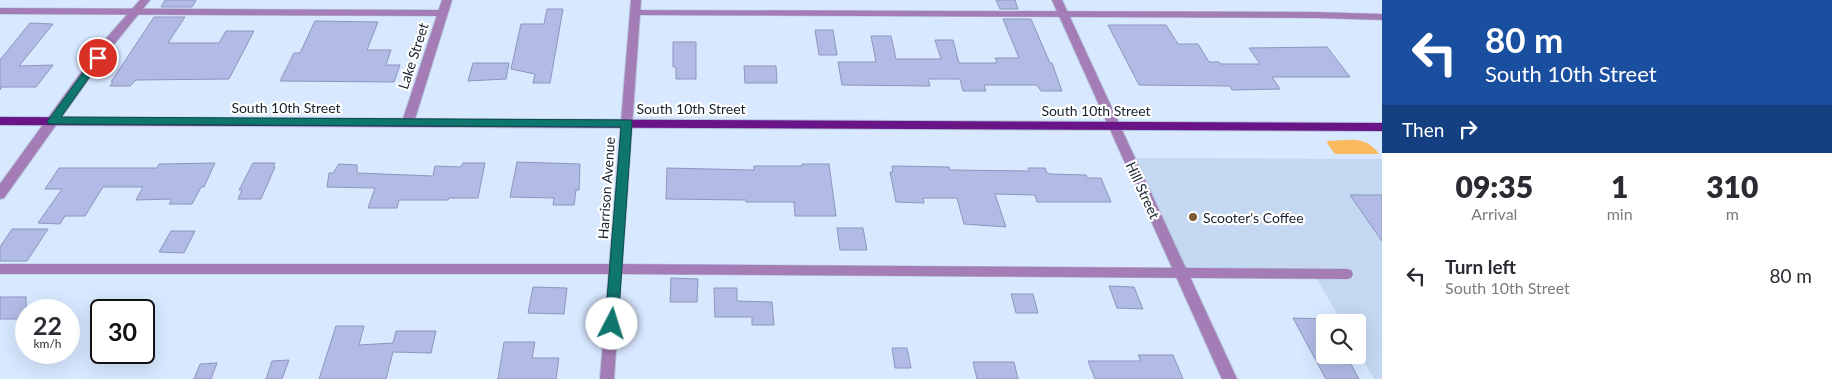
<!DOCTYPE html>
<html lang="en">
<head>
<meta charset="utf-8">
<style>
	:root { --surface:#fff; --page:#f7f7f7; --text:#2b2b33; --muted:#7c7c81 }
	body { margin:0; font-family:Lato,sans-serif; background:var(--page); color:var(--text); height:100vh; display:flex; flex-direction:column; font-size:19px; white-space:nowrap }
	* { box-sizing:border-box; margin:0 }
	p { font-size:16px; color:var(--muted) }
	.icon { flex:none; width:28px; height:28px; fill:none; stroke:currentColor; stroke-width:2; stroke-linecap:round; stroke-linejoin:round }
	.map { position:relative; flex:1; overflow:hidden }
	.details { display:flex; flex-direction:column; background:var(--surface); width:450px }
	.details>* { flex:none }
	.hud { background:#1a4fa0; color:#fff; overflow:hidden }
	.controls { position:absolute; left:1316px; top:314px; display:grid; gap:10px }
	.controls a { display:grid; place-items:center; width:50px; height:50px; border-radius:5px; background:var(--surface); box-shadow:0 5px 20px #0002; font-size:25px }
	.speed { position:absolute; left:15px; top:299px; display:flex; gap:10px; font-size:25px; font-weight:700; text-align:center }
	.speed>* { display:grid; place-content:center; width:65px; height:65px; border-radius:50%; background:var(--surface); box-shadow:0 5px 20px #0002; line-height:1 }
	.speed small { font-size:12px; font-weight:400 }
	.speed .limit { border:2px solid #111; border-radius:8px; background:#fff; color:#111 }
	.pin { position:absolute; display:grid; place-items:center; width:42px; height:42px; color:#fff; margin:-21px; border:2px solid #fff; border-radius:50%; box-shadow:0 1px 5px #0007 }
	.me { position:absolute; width:55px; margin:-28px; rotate:5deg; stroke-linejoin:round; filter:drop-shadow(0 0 4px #0008) }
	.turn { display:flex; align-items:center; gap:18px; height:105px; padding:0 20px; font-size:22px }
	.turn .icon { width:65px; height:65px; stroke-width:2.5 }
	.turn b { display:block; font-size:35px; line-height:42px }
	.then { display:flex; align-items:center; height:48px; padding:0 20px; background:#0003; gap:10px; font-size:19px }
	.eta { display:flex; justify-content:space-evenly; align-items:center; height:85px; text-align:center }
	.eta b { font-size:30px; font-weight:800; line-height:35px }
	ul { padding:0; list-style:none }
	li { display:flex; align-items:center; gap:15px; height:75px; padding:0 20px }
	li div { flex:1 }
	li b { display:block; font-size:19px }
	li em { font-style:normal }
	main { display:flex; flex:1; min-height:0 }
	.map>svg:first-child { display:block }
</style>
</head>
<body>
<main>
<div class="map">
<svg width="1382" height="379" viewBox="0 0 1382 379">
	<rect width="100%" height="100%" fill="#d7e8ff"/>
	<polygon fill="#c4d8f2" points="1128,158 1382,159 1382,379 1374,379 1358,350 1358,322 1342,322 1314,274 1182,275"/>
	<path fill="#fab95c" d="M1328 141C1349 140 1366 135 1379 154H1335L1327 143Z"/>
	<g fill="#b1bbe5" stroke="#8c96be">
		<polygon points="165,0 196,0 192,7 161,7"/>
		<polygon points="996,0 1015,0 1018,9 1000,9"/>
		<polygon points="547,9 563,9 550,83 533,83 535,74 511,69 521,24 544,24"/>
		<polygon points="154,17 185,17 168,43 219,43 226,31 254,31 229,79 136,80 130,86 110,86 113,82 111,82"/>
		<polygon points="1003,19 1031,19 1050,63 1052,63 1062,91 1041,91 1037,85 984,85 986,91 963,91 960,79 928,79 930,86 842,85 838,62 876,62 871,36 891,36 896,59 941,59 935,40 953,40 959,63 995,63 997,62 995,58 1019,58"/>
		<polygon points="315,21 378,22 367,50 391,50 386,65 400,65 394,82 280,81 294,53 300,53"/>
		<polygon points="30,23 53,24 19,66 53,65 36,87 2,87 0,90 0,60"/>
		<polygon points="1108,25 1166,25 1178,44 1198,44 1209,62 1219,62 1221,64 1260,64 1249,48 1327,47 1350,77 1272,77 1280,89 1232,90 1230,86 1139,85"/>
		<polygon points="815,30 833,30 837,55 819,55"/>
		<polygon points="673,42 696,42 696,79 676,79 676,67 673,67"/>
		<polygon points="473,63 509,63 506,79 468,81"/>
		<polygon points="744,66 776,66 777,83 745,83"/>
		<polygon points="517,162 580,164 579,190 576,190 574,205 553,205 554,198 510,197"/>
		<polygon points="215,163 204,187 201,187 192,204 169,204 172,199 136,200 143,187 103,187 85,216 65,216 60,224 38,223 62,189 45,189 59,168 157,168 159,164"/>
		<polygon points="253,163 275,163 273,167 275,167 261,199 238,199 242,190 239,190"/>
		<polygon points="463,163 485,163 478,198 449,198 448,200 399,200 397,208 368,208 375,188 327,187 329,173 333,173 339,164 357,165 357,173 433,176 435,166 461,167"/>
		<polygon points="802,164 829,164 836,216 795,216 794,202 746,202 746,200 666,199 667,168 752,170 754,170 754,166 802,166"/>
		<polygon points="892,166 949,167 950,170 1030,171 1028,168 1045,168 1047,173 1050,174 1086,175 1087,178 1101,178 1111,202 1037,202 1035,195 995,194 1006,227 964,224 957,198 923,198 924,203 896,202 890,172 893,172"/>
		<polygon points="1350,195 1382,195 1382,241"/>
		<polygon points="837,228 863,228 867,250 840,250"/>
		<polygon points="12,229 48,229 27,261 0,261 0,247"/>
		<polygon points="171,231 195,231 184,253 159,252"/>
		<polygon points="671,278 698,279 697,302 670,302"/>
		<polygon points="1109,286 1134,287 1143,309 1117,308"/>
		<polygon points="533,287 567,288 564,314 528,313"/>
		<polygon points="714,288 737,288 737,301 772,302 774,325 752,325 752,317 715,317"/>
		<polygon points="1011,294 1033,294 1038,313 1016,313"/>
		<rect x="0" y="297" width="26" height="22"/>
		<polygon points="1293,318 1325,319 1325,355 1346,355 1359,379 1326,379"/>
		<polygon points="336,326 364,326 359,345 393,343 396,331 436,331 431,353 393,352 386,379 319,379"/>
		<polygon points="504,342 535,342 532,358 559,358 556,379 498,379"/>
		<polygon points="892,348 907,348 911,368 895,368"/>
		<polygon points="1138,355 1173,355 1183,379 1095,379 1088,361 1141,361"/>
		<polygon points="289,360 282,379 266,379 272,361"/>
		<polygon points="973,362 1014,362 1018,379 977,379"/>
		<polygon points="217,363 211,379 194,379 200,364"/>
	</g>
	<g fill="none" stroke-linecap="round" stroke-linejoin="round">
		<defs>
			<g id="lane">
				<polygon points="0,8 443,10 448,13 443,16 0,14"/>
				<polygon points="635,10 1315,12 1382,14 1382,20 1315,18 632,15 632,11"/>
				<polygon points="0,264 616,264 1347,269 1351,270 1353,274 1351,278 1347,279 616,274 0,274"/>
			</g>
			<g id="street">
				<polygon points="140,0 150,0 111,48 4,198 0,199 0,184 103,42"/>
				<polygon points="442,0 452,0 414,122 408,126 402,122"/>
				<polygon points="631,0 641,0 614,379 600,379"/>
				<polygon points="1052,0 1062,0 1237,379 1222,379"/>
			</g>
			<polygon id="primary" points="0,117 1382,123 1382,131 0,125"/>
		</defs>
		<use href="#lane" stroke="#b4c4da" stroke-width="1"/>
		<use href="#street" stroke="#b4c4da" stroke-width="2"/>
		<use href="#primary" stroke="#b4c4da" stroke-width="2"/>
		<use href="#lane" fill="#a47db7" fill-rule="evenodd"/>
		<use href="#street" fill="#a47db7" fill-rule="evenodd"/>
		<use href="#primary" fill="#691588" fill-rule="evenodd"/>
	</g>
	<polygon fill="#0f766e" stroke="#0a4d48" points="98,55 103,58 61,117 631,120 632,123 618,324 616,328 612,330 607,328 605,324 621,127 49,124 47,121 49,119 95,56"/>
	<circle fill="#7a5c30" stroke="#fff" stroke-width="2" cx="1193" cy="217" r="5"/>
	<g text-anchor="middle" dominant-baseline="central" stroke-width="4.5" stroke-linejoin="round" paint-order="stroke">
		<g font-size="14" fill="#17222f" stroke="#fff">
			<text transform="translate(413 56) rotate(-72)">Lake Street</text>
			<text x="286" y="107">South 10th Street</text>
			<text x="691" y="108">South 10th Street</text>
			<text x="1096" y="110">South 10th Street</text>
			<text transform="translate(606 188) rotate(-86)">Harrison Avenue</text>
			<text transform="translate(1143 190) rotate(65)">Hill Street</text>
		</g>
		<g font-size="14" fill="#17222f" stroke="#fff" text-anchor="start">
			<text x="1203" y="217">Scooter's Coffee</text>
		</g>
	</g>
</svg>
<div class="controls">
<a><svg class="icon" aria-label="search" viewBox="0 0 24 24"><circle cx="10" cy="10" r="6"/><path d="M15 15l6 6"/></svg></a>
</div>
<div class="speed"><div>22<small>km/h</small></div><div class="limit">30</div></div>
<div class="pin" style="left:98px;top:58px;background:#d93025"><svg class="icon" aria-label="arrive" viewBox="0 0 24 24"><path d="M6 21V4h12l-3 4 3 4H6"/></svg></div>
<svg class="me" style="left:612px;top:324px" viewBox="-20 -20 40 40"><circle r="19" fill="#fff"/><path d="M0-13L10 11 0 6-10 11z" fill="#0f766e"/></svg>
</div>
<section class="details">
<div class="hud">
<div class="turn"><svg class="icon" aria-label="left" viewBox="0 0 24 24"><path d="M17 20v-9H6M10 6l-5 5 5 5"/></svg><div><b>80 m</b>South 10th Street</div></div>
<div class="then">Then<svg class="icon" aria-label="right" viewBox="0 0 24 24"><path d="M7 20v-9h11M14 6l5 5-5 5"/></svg></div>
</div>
<div class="eta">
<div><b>09:35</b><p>Arrival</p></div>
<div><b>1</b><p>min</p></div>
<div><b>310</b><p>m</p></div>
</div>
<ul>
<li><svg class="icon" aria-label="left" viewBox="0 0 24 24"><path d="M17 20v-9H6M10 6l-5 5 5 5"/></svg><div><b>Turn left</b><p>South 10th Street</p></div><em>80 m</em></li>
</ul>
</section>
</main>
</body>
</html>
